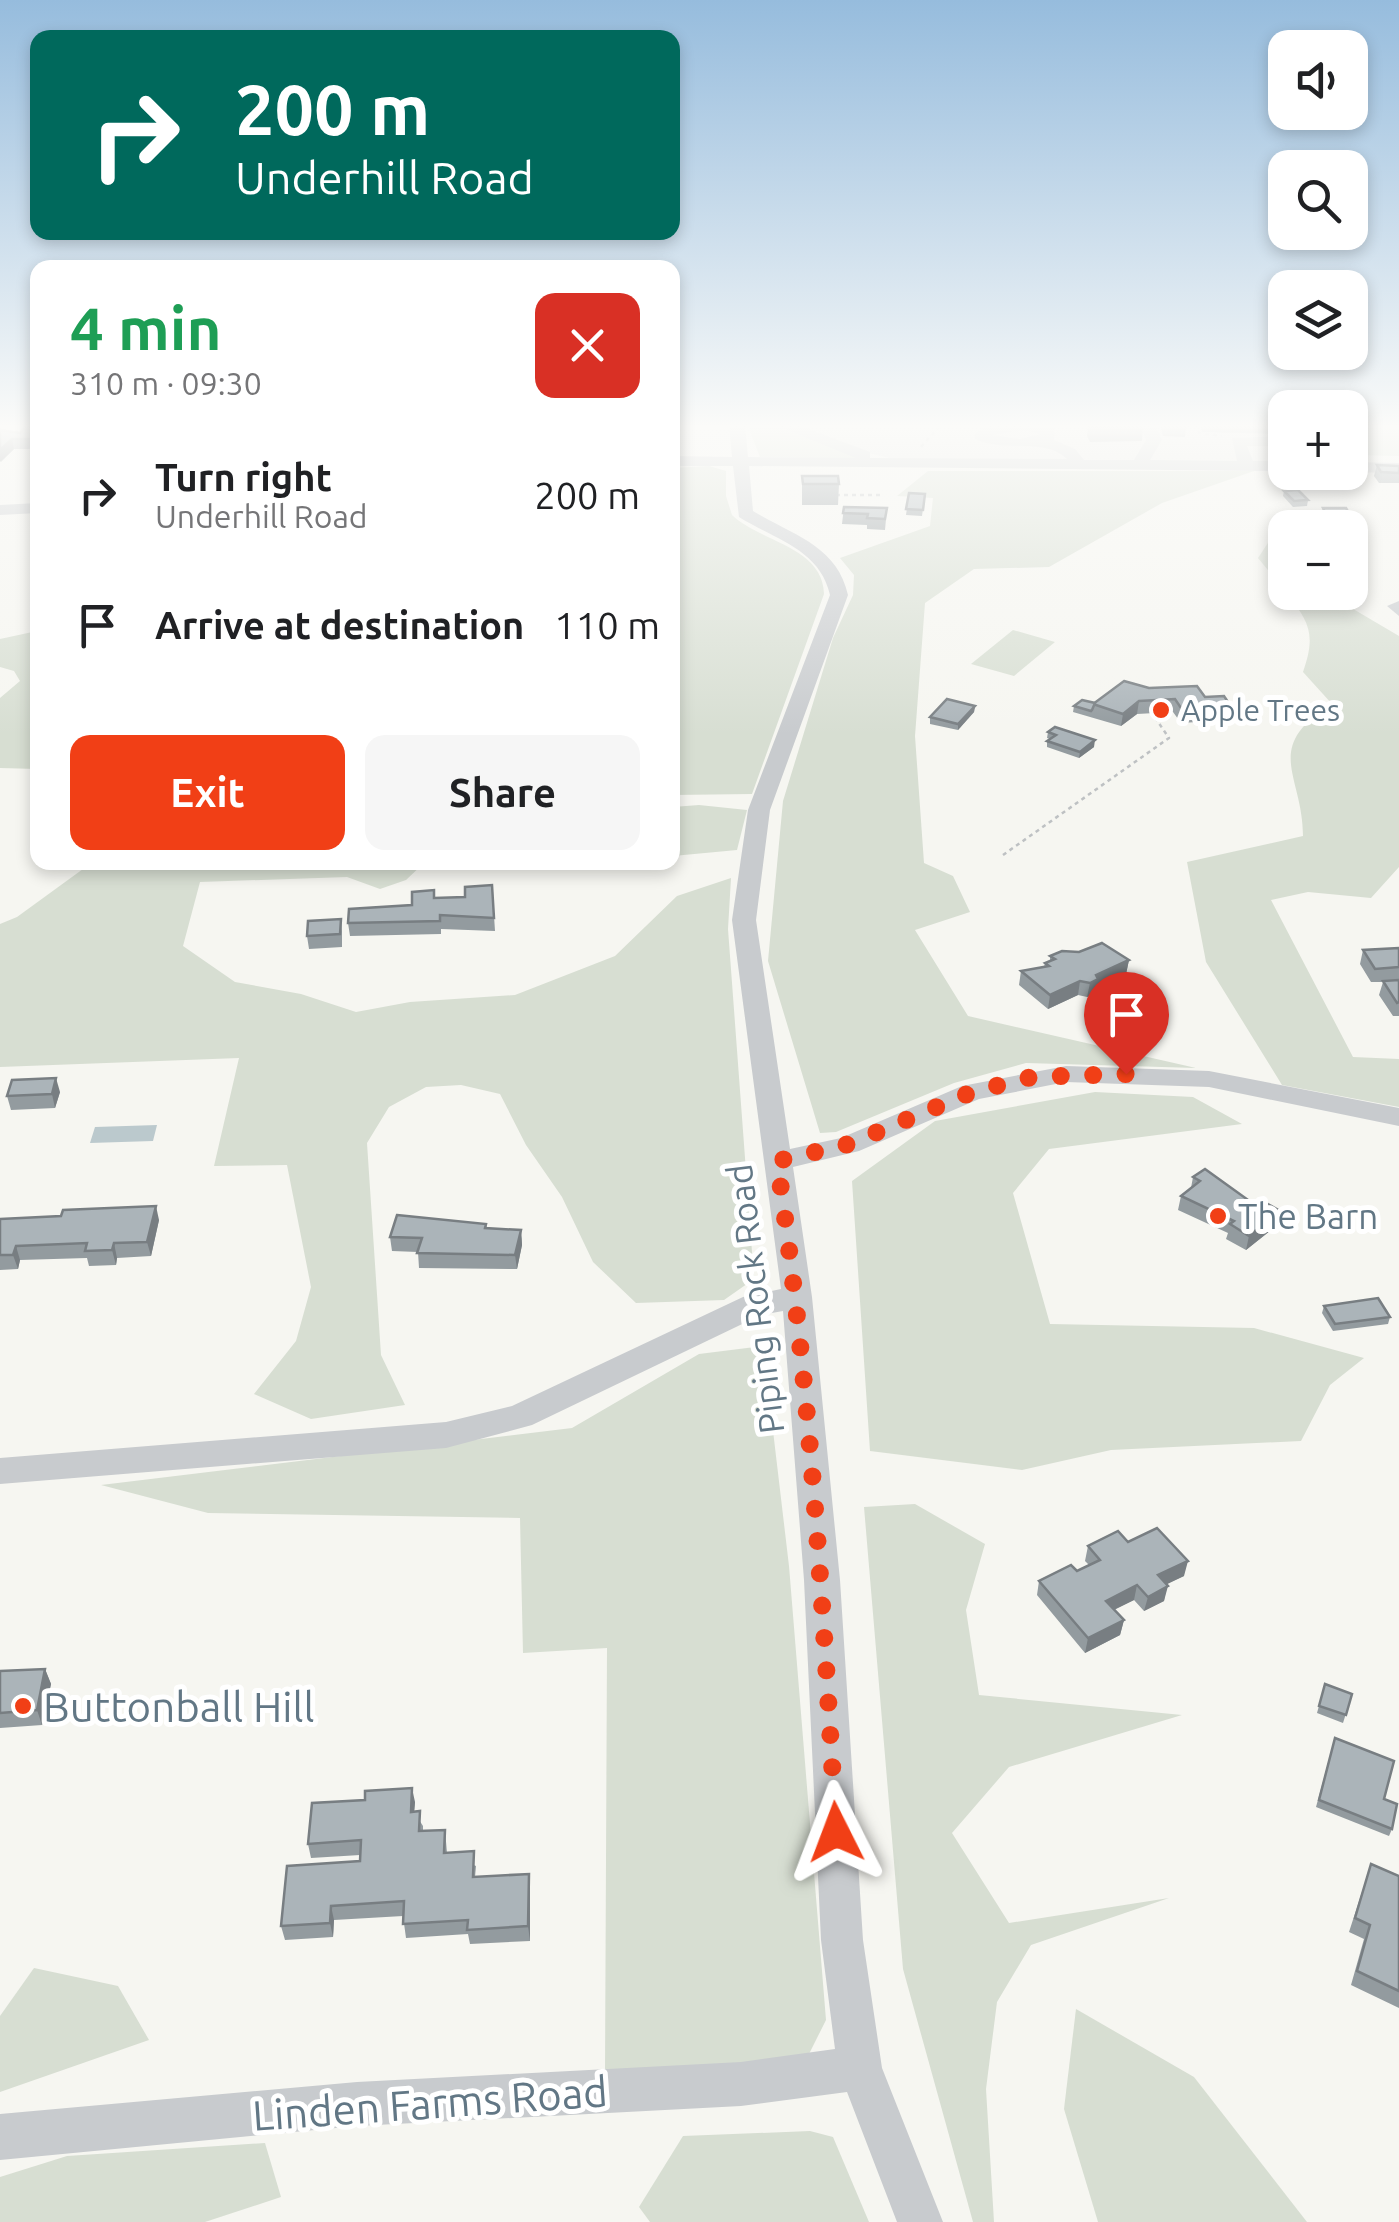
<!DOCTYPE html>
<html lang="en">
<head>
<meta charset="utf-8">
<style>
	:root { --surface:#fff; --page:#f6f6f6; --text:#202124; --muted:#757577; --accent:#f13f16 }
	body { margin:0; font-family:Ubuntu,sans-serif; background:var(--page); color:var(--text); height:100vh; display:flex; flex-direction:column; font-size:38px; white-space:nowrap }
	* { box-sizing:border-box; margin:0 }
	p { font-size:32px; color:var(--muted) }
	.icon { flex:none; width:55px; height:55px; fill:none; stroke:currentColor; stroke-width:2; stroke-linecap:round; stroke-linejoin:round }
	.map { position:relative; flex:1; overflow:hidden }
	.sheet { position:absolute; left:30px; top:260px; width:650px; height:610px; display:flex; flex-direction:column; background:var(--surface); border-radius:20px; box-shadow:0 5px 15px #0003 }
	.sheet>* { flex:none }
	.top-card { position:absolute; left:30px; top:30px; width:650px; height:210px; border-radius:20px; box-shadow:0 5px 15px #0003; background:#00695c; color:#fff; overflow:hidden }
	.buttons { position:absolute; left:1268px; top:30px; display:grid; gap:20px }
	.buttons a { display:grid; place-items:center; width:100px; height:100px; border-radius:20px; background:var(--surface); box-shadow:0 5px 15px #0003; font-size:50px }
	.pin { position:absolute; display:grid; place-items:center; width:85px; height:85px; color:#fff; margin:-102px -42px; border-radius:50% 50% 50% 0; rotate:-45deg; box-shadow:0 0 10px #0007 }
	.pin .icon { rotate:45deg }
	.me { position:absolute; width:110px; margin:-55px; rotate:357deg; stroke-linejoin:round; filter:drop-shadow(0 0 8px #0008) }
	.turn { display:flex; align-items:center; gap:35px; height:210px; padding:0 40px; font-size:45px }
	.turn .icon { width:130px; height:130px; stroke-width:2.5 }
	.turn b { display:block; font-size:70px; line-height:85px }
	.round { display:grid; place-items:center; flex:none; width:105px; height:105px; border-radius:20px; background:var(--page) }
	.overview { display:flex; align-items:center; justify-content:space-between; height:170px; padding:0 40px }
	h1 { font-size:60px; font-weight:700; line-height:75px; color:#1e9e55 }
	.button { display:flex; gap:20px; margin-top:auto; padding:20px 40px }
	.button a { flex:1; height:115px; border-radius:20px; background:var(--accent); color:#fff; font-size:40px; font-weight:700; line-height:115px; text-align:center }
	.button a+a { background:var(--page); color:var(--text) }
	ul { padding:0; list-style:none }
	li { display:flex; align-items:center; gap:30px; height:130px; padding:0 40px }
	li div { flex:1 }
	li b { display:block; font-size:38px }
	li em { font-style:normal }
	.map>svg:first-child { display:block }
</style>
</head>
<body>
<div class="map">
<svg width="1399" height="2222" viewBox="0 0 1399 2222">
	<rect width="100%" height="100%" fill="#f6f6f1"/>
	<polygon fill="#e6e7e5" points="790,424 1285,424 1285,464 910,463 844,447"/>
	<g fill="#d7ded2">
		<polygon points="747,424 770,424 863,459 760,457"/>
		<polygon points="1350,428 1399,429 1399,456 1356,455 1350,445"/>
		<path d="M709 466 726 471V496L732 515C760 542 823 547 824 594L752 794 673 795 672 468Z"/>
		<polygon points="928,471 1254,471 1162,503 1049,567 974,569 925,603 915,736 924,863 953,876 970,912 915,930 968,1016 1196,1068 1026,1063 954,1083 836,1132 820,1133 768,961 783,801 833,638 853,595 854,575 840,558 930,526 933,498 897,496"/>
		<polygon points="1277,529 1285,540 1285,591 1258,558"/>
		<path d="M1286 593H1326L1399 636V867L1371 898 1308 892 1271 900 1353 1057 1399 1059V1107L1282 1085 1206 962 1187 862 1303 836C1303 774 1261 748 1332 704L1303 672C1316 635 1310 622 1286 593Z"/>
		<polygon points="1013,630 1055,642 1014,676 971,664"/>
		<polygon points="37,631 37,769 0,768 0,698 20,681 14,671 0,667 0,639"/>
		<polygon points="699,805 747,810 737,850 673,856 673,807"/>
		<polygon points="85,863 424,863 406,880 380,889 347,877 200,882 183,946 235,982 301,994 356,1012 410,1002 515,995 615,956 677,896 731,878 728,929 754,1279 724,1300 636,1303 593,1262 562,1197 526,1145 500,1094 461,1085 426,1087 389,1107 367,1143 381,1355 405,1405 311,1419 254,1394 296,1341 311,1287 287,1165 214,1166 239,1058 0,1067 0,924 17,917 83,869"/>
		<polygon points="1095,1092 1193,1097 1242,1124 1049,1149 1013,1193 1050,1324 1254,1328 1364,1358 1330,1385 1301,1441 1111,1450 1022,1470 870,1451 852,1181 935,1121"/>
		<polygon points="763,1346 789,1566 826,2020 806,2060 605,2073 607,1648 523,1653 520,1518 208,1513 101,1485 572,1428 699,1354"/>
		<polygon points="915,1504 985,1544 966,1610 979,1695 1182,1715 1009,1767 952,1833 1009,1923 1169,1898 1031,1945 997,2002 986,2089 994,2222 973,2222 903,1969 864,1507"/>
		<polygon points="34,1968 118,1986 149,2040 0,2092 0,2016"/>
		<polygon points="1076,2009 1194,2077 1307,2222 1098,2222 1064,2109"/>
		<polygon points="810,2131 833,2137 869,2222 650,2222 639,2207 683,2136"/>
		<polygon points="265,2143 281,2197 205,2222 0,2222 0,2177 67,2156"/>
	</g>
	<polygon fill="#bbc9cd" points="157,1125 153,1141 90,1143 95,1127"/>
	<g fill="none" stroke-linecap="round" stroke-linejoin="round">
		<g stroke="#bec1c3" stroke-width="2.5" stroke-dasharray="4 4" stroke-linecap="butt">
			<polyline points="1195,424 1199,433 1222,436"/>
			<polyline points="921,447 941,424"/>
			<polyline points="836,495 881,495"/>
			<polyline points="1003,855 1169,738 1154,716"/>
		</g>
		<g fill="#c8cbce" fill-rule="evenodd">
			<path d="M729 424H745L748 457 856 458 772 424H795L870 452V458L1067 459C1044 437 1005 453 975 439V433L992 424 1055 428 1054 440 1075 449 1084 460H1134L1146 440 1139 424H1155L1162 440 1150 460 1237 461 1232 438 1285 436V446H1247L1253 461H1285V471L749 466 753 511C792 535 837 545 848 595L770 810 756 920 790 1149 841 1138 962 1086 1066 1066 1209 1071 1399 1108V1126L1209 1087 1066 1082 979 1099 859 1151 793 1167 812 1297 840 1580 863 1940 882 2068 943 2222H897L847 2092 741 2106 357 2126 0 2160V2114L357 2082 741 2062 835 2049 821 1940 804 1580 783 1311 761 1315 532 1425 446 1448 0 1484V1458L446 1422 512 1406 743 1297 781 1289 732 920 748 810 830 595C820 549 774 539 739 517L733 466H672V456L732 457ZM1023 430 1041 434 1020 439 992 435Z"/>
			<polygon points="1350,462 1399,463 1399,473 1350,472"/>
			<polygon points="38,503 38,513 0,515 0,505"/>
			<polygon points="1399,601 1399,616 1387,606"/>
		</g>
	</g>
	<g fill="#939b9f">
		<polygon points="1088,424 1143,424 1142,441 1090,442 1087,436"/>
		<polygon points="1160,424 1186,424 1185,437 1163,436"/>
		<polygon points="1200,424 1285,424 1285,434 1202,432"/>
		<polygon points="38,426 37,449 14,449 1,462 0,430 20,433"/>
		<polygon points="1377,465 1399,466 1399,483 1379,483 1374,476"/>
		<polygon points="802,476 839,484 838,505 802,505"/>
		<polygon points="1284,491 1308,500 1307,506 1293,507 1283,496"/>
		<polygon points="909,493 925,494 922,516 906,515"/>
		<polygon points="844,507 886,519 885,530 867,529 867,525 842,524"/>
		<polygon points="1323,508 1354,522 1351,533 1350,528 1311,528 1308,523 1310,512 1322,512"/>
		<polygon points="1149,688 1205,697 1232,708 1230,720 1181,723 1173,712 1137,714 1121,726 1073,712 1074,706 1095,703"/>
		<polygon points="975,706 974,712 958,730 930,724 930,717"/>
		<polygon points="1048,732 1094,747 1079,758 1047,747 1047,741 1050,739 1047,738"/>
		<polygon points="492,885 495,931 441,929 441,934 350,936 348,923 434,898 465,897"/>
		<polygon points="341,919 342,932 342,947 309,949 307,936"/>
		<polygon points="1399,948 1399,1016 1393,1016 1379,995 1383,982 1371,982 1360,964 1363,950"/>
		<polygon points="1050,956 1129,960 1126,974 1097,987 1096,993 1087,997 1078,995 1048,1009 1019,985 1021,971 1044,967 1045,963 1050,961"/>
		<polygon points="60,1092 55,1108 11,1110 7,1096"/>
		<polygon points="1193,1177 1276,1226 1246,1250 1226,1239 1228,1233 1178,1210 1181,1196 1191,1188"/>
		<polygon points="0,1219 159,1220 151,1256 117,1258 116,1265 89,1266 87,1258 20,1260 18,1269 0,1270"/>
		<polygon points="486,1224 487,1228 521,1230 522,1245 517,1269 419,1268 418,1252 392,1251 390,1237"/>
		<polygon points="1324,1306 1390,1317 1388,1324 1333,1331 1322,1313"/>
		<polygon points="1128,1542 1184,1576 1166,1584 1164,1601 1144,1611 1134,1600 1114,1610 1124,1620 1120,1635 1085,1653 1037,1595 1039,1581 1077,1571 1089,1565 1085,1561 1088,1546"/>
		<polygon points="45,1669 51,1684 42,1725 0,1728 0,1671"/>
		<polygon points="1325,1684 1352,1694 1343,1723 1317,1713"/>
		<polygon points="1333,1745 1384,1799 1392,1829 1389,1836 1316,1807"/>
		<polygon points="415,1802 414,1812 423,1826 423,1831 445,1830 447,1853 476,1866 475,1877 530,1888 530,1941 470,1944 468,1934 406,1938 403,1916 334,1920 333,1937 285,1940 281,1926 360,1861 360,1855 311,1858 308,1844"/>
		<polygon points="1371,1864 1399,1876 1399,2008 1351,1985 1364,1939 1349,1932"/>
	</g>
	<g fill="#787e82">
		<polygon points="12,439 14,449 0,462 0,450"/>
		<polygon points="1139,701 1137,714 1121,726 1123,714"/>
		<polygon points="975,706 974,712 958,730 958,724"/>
		<polygon points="1095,740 1094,747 1079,758 1080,752"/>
		<polygon points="1129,960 1126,974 1097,987 1096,993 1087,997 1090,983 1096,975"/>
		<polygon points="1080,981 1078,995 1048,1009 1050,995"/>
		<polygon points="56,1078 60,1092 55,1108 52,1094"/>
		<polygon points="156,1206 159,1220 151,1256 147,1242"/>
		<polygon points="1280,1211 1276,1226 1246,1250 1249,1236"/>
		<polygon points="521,1230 522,1245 517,1269 515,1255"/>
		<polygon points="114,1243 117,1258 116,1265 112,1250"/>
		<polygon points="16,1246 20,1260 18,1269 13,1255"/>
		<polygon points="1188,1561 1184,1576 1155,1590 1158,1575"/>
		<polygon points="1137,1585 1134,1600 1103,1615 1106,1601"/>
		<polygon points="1168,1586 1164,1601 1144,1611 1148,1597"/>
		<polygon points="1124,1620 1120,1635 1085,1653 1088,1638"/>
		<polygon points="45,1669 51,1684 42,1725 37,1710"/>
		<polygon points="412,1788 415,1802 413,1826 411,1812"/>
		<polygon points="529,1874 530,1888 530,1941 528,1926"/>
		<polygon points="331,1906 334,1920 333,1937 330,1923"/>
	</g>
	<g fill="#abb4b9" stroke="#787e82" stroke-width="2.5">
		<polygon points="1091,424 1143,424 1144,426 1092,427"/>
		<polygon points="1165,424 1186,424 1187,426 1165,426"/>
		<polygon points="38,426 38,437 35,439 12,439 0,450 0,430 20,433 25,427"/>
		<polygon points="1377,465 1399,466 1399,473 1381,472"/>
		<polygon points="802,476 838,476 839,484 803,484"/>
		<polygon points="1298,490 1308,500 1294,501 1284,491"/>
		<polygon points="909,493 925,494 923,510 906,509"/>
		<polygon points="844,507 887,508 885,519 867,518 868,514 843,513"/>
		<polygon points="1323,508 1346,508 1354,522 1315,520 1310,512 1325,512"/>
		<polygon points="1124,681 1149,688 1197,686 1205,697 1224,696 1232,708 1183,711 1175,699 1139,701 1123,714 1093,704"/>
		<polygon points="947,699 975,706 958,724 930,717"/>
		<polygon points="1082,700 1095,703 1092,710 1091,711 1074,706"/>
		<polygon points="1055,727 1095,740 1080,752 1047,741 1056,735 1048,732"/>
		<polygon points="492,885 494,918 440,915 440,921 348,923 349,909 412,905 412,892 434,890 434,898 465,897 465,887"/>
		<polygon points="341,919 340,934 307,936 308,921"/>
		<polygon points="1102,943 1129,960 1096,975 1098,979 1090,983 1080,981 1050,995 1021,971 1049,966 1045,963 1055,959 1050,956 1062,951 1079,952"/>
		<polygon points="1399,948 1399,967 1375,969 1363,950"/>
		<polygon points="1399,980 1399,1002 1397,1003 1383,981"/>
		<polygon points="56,1078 52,1094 7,1096 12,1080"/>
		<polygon points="1205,1169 1255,1205 1261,1200 1280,1211 1249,1236 1230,1224 1234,1221 1181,1196 1200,1181 1193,1177"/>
		<polygon points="156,1206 147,1242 114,1243 112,1250 85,1251 87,1243 16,1246 13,1255 0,1255 0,1219 61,1216 63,1210"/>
		<polygon points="397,1215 486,1224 485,1228 521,1230 515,1255 417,1253 422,1238 390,1237"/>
		<polygon points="1378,1298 1390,1317 1335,1324 1324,1306"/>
		<polygon points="1157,1528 1188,1561 1158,1575 1168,1586 1148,1597 1137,1585 1106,1601 1124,1620 1088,1638 1039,1581 1071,1565 1077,1571 1100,1560 1088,1546 1118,1531 1128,1542"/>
		<polygon points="45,1669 37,1710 0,1713 0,1671"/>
		<polygon points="1325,1684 1352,1694 1346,1715 1319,1706"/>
		<polygon points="1335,1738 1394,1761 1384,1799 1397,1804 1392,1829 1319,1800"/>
		<polygon points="412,1788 411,1812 420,1811 419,1831 445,1830 444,1853 474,1851 473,1877 529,1874 528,1926 467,1930 468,1920 403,1924 404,1901 331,1906 330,1923 281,1926 287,1866 360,1861 361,1840 308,1844 312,1803 365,1800 365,1791"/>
		<polygon points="1371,1864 1399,1876 1399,1991 1357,1971 1370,1925 1355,1918"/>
	</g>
	<linearGradient id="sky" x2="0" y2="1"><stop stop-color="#96bcdd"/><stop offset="0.58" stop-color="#fbfbf9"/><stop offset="1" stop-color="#fbfbf9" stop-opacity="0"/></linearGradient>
	<rect width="1399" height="735" fill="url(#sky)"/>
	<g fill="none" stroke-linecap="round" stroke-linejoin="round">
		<path stroke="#f13f16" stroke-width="18" stroke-dasharray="0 32.4" d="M836 1832C823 1607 810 1384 777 1161L849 1144 972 1092 1032 1077 1126 1074"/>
	</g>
	<g fill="#f13f16" stroke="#fff" stroke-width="4">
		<circle cx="1161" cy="710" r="10"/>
		<circle cx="1218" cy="1216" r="10"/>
		<circle cx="23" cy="1706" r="10"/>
	</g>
	<g text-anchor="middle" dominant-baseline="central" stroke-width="10" stroke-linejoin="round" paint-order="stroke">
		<g font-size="30" fill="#627785" stroke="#fff" text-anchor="start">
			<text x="1181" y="710">Apple Trees</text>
		</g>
		<g font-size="35" fill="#627785" stroke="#fff" text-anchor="start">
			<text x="1238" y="1216">The Barn</text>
		</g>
		<g font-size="35" fill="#627785" stroke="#fff">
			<text transform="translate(755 1299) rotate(-97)">Piping Rock Road</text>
		</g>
		<g font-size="42" fill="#627785" stroke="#fff" text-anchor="start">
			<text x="43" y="1706">Buttonball Hill</text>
		</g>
		<g font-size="42" fill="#627785" stroke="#fff">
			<text transform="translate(430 2103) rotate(-4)">Linden Farms Road</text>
		</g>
	</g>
</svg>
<div class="buttons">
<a><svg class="icon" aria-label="sound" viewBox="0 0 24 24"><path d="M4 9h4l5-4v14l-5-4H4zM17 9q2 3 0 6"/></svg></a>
<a><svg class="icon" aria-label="search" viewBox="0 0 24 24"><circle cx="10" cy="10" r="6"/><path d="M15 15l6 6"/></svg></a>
<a><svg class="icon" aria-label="layers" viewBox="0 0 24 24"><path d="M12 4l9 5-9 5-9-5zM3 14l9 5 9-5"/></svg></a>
<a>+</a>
<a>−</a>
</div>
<div class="pin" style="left:1126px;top:1074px;background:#d93025"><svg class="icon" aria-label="arrive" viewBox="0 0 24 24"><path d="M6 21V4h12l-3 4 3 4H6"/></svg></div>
<svg class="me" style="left:836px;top:1832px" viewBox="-20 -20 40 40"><path d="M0-17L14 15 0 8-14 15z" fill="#f13f16" stroke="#fff" stroke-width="4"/></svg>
<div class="top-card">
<div class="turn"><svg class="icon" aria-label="right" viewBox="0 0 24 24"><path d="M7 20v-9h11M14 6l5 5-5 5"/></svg><div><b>200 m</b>Underhill Road</div></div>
</div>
<section class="sheet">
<div class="overview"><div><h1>4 min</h1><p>310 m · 09:30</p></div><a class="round" style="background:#d93025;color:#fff"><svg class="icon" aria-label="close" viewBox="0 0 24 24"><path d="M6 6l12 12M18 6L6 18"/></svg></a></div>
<ul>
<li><svg class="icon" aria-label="right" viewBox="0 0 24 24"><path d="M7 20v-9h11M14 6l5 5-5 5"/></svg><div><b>Turn right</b><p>Underhill Road</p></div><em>200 m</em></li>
<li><svg class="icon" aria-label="arrive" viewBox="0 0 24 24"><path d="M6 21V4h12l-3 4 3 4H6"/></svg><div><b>Arrive at destination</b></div><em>110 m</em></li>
</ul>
<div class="button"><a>Exit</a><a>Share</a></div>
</section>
</div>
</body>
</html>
